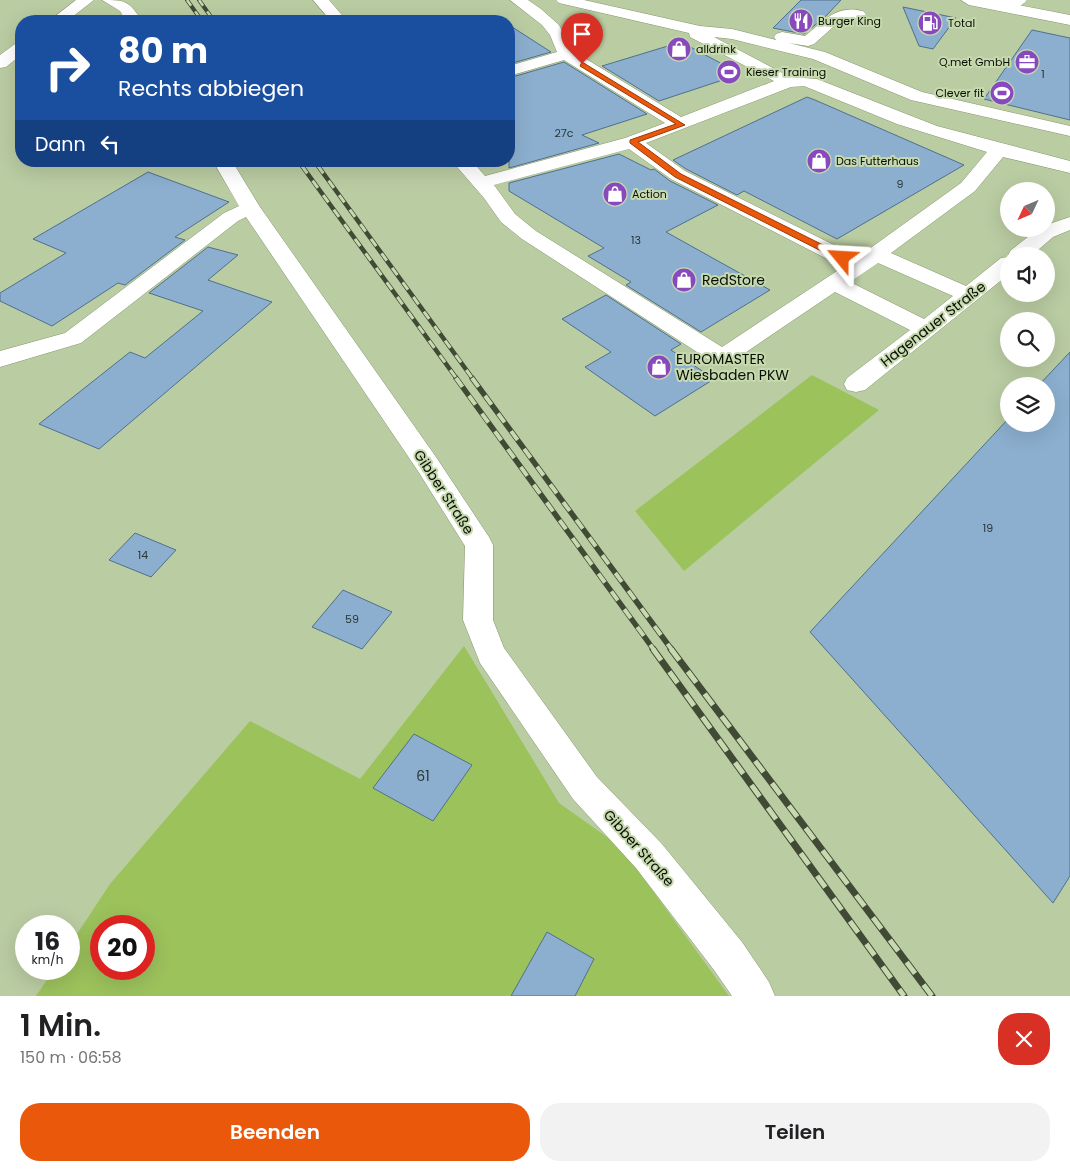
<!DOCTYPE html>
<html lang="de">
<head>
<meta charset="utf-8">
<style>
	:root { --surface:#fff; --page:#f2f2f2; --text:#202124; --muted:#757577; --accent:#ea580c }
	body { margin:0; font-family:Poppins,sans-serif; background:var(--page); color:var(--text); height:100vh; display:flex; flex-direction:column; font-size:19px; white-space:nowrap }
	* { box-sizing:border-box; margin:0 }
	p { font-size:16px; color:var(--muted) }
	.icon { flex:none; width:28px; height:28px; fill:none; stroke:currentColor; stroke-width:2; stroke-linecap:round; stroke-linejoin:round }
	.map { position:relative; height:996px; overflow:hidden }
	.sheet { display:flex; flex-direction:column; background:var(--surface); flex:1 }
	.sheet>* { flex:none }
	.top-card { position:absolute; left:15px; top:15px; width:500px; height:152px; border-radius:20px; box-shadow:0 5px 20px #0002; background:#1a4fa0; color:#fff; overflow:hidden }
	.needle { width:32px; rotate:226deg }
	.controls { position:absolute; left:1000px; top:182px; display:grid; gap:10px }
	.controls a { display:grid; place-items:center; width:55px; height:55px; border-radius:50%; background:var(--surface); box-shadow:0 5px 20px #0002; font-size:25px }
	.speed { position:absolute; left:15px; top:915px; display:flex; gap:10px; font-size:25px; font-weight:700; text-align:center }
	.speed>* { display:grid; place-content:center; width:65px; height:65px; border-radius:50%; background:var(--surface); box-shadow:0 5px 20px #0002; line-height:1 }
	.speed small { font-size:12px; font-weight:400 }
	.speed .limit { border:8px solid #d22; background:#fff; color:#111 }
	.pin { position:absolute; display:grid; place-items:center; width:42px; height:42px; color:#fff; margin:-51px -21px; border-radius:50% 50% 50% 0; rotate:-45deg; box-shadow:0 0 5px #0007 }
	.pin .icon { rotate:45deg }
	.me { position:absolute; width:55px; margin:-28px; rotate:297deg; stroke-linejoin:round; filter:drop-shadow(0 0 4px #0008) }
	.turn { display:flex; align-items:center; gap:18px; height:105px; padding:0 20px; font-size:22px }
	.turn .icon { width:65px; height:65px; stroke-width:2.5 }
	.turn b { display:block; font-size:35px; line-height:42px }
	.then { display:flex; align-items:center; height:48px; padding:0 20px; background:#0003; gap:10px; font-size:19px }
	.round { display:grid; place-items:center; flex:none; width:52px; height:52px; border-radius:20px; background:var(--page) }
	.summary { display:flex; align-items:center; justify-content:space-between; height:85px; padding:0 20px }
	h1 { font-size:30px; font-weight:600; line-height:38px }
	.action { display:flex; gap:10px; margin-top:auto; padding:10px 20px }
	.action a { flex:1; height:58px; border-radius:20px; background:var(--accent); color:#fff; font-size:20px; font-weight:600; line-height:58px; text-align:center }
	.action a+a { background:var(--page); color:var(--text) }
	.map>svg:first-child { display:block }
</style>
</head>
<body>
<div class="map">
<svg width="1070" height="996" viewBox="0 0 1070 996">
	<rect width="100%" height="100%" fill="#bacca2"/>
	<g fill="#9cc25c" fill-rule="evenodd">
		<polygon points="812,375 879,410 684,571 635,511"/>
		<path d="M464 646 559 803 621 847 729 996H36L54 969H69V946L110 884 250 721 360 779ZM101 926H144V969H101Z"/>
	</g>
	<g fill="#8cafcf" stroke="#4f708d">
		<polygon points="801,0 841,0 826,16 804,34 773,28"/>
		<polygon points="903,7 956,18 933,49 919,46"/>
		<polygon points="509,25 551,52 509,64"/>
		<polygon points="1032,30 1070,38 1070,120 984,99"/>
		<polygon points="681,42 741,74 659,101 602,66"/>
		<polygon points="564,62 647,114 582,135 599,143 509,168 509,78"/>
		<polygon points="807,97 815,100 964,165 837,239 744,191 737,195 686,169 673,160"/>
		<polygon points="619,154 651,170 654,169 670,181 718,205 666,232 770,290 701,332 626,285 631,282 588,256 604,248 509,191 509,183"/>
		<polygon points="148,172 229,202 175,237 185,240 125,285 118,283 52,326 0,301 0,293 66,253 33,239"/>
		<polygon points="208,247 238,255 208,280 272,302 99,449 39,424 130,352 145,358 203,311 149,293"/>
		<polygon points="606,295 681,344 671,350 714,379 655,416 585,367 611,352 562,319"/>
		<polygon points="1070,352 1070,876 1053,903 810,632 1009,418 1009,424 1046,424 1046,386 1038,386"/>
		<polygon points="135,533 176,550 151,577 109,560"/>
		<polygon points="343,590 392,612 362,649 312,627"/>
		<polygon points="414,734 472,765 433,821 373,788"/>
		<polygon points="547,932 594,959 575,996 511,996"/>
	</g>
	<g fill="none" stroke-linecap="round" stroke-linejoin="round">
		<defs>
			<g id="minor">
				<polygon points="76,0 94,0 67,21 49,21"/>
				<path d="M102 0C126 0 129 1 142 21H126L120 11Z"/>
				<polygon points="313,0 329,0 347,21 331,21"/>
				<path d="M510 0H528L541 9 559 25 573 51 681 117 774 81 690 37 689 33 559 3 556 0H584L700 26 732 29 776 40 774 37 776 34 782 32 805 36C824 21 836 4 863 11L866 14 863 17 841 20 814 44 808 46 789 43 825 52 922 92 1070 126V136L911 100 813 59 732 39 714 37 790 77 817 79 937 126 1070 161V173L1003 157 975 191 891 253 966 286 1001 258 1008 257 1010 251 1038 229H1046V225L1070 217V230L1053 237 1031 256H1009V274L865 390 856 392 847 390 844 384 847 378 910 330 835 292 730 363 722 366 714 363 522 239 501 222 484 198 452 161H472L485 176 625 138 665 123 564 60 509 76V66L557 52 550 35 542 25ZM804 86 897 124 987 152 961 183 858 257 685 171 646 143 791 87ZM629 149 671 179 843 267 722 347 536 231 515 214 494 185ZM878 263 953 296 924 319 850 282Z"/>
				<path d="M981 0H1027C1017 13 991 13 981 0Z"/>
				<polygon points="21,42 21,55 6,67 0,68 0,55 15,44"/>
				<polygon points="213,161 232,161 260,207 436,457 489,537 493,545 493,620 504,648 597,777 662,844 742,942 769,982 775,996 732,996 714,970 636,868 573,799 480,663 463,620 465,546 418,471 246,217 238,221 81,343 0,367 0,351 65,333 224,213 239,206"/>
			</g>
			<polygon id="major" points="961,0 992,0 1070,15 1070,25 969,5"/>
		</defs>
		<use href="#minor" stroke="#86966e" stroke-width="1"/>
		<use href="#major" stroke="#86966e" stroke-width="1"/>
		<use href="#minor" fill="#fff" fill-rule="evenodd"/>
		<use href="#major" fill="#fff" fill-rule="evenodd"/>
		<defs>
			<g id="rail-far3">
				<polyline points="187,0 202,21"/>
				<polyline points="199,0 214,21"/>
				<polyline points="299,161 303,167"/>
				<polyline points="315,161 319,167"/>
			</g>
			<g id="rail-far2">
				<polyline points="302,166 457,379"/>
				<polyline points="318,166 473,379"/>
			</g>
			<g id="rail-far1">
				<polyline points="456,378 654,650"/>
				<polyline points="472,378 672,650"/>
			</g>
			<g id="rail">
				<polyline points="653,649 904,996"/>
				<polyline points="671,649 932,996"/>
			</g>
		</defs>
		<use href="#rail-far3" stroke="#414a35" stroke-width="4"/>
		<use href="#rail-far2" stroke="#414a35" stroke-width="4.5"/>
		<use href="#rail-far1" stroke="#414a35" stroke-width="5.5"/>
		<use href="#rail" stroke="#414a35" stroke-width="7"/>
		<use href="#rail-far3" stroke="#c7d9af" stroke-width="2.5" stroke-dasharray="7" stroke-linecap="butt"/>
		<use href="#rail-far2" stroke="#c7d9af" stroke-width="3" stroke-dasharray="9" stroke-linecap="butt"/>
		<use href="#rail-far1" stroke="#c7d9af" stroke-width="4" stroke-dasharray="11" stroke-linecap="butt"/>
		<use href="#rail" stroke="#c7d9af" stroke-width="5" stroke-dasharray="14" stroke-linecap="butt"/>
	</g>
	<polygon fill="#ea580c" stroke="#983908" points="582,62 685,125 638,142 681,174 845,256 845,260 839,260 675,177 630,143 630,140 676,124 580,66"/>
	<defs>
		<symbol id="restaurant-disc" viewBox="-11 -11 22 22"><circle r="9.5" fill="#8849be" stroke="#c7d9af"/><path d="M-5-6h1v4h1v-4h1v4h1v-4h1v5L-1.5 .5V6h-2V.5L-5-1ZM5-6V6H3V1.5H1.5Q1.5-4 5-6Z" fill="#fff"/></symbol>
		<symbol id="fuel-disc" viewBox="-11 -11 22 22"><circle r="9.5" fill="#8849be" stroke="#c7d9af"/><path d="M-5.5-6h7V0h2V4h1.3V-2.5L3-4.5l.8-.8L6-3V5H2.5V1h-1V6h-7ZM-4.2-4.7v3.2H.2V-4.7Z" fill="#fff"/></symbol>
		<symbol id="shop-disc" viewBox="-11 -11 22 22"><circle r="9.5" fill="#8849be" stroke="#c7d9af"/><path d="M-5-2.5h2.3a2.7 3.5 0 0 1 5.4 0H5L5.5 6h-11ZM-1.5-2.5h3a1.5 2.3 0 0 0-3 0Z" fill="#fff"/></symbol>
		<symbol id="office-disc" viewBox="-11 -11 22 22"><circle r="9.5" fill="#8849be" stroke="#c7d9af"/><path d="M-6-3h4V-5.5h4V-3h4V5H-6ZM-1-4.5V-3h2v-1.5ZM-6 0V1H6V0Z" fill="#fff"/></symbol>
		<symbol id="stadium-disc" viewBox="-11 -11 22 22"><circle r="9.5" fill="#8849be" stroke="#c7d9af"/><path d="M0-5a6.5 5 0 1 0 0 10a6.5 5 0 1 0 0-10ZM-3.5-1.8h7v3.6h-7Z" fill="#fff"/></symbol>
	</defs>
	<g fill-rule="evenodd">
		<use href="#restaurant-disc" x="787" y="7" width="28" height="28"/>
		<use href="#fuel-disc" x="916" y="9" width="28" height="28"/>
		<use href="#shop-disc" x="665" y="35" width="28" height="28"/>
		<use href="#office-disc" x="1013" y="48" width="28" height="28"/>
		<use href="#stadium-disc" x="715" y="58" width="28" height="28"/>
		<use href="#stadium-disc" x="988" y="79" width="28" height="28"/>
		<use href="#shop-disc" x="805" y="147" width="28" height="28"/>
		<use href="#shop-disc" x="601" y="180" width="28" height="28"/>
		<use href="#shop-disc" x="670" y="266" width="28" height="28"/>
		<use href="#shop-disc" x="645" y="353" width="28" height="28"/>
	</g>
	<g text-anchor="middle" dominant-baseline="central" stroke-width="4" stroke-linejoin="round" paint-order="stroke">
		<g font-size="11" fill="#080e02" stroke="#c7d9af" text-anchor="start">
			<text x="818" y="21">Burger King</text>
			<text x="948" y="23">Total</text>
			<text x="696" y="49">alldrink</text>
			<text x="1010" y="62" text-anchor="end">Q.met GmbH</text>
			<text x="746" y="72">Kieser Training</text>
			<text x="984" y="93" text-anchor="end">Clever fit</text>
			<text x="836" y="161">Das Futterhaus</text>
			<text x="632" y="194">Action</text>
		</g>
		<g font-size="11" fill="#293635">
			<text x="1043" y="74">1</text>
			<text x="564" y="133">27c</text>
			<text x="900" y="184">9</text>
			<text x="636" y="240">13</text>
			<text x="988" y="528">19</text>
			<text x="143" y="555">14</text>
			<text x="352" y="619">59</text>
		</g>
		<g font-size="14" fill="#080e02" stroke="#c7d9af" text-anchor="start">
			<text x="702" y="280">RedStore</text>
			<text x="676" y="359">EUROMASTER<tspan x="676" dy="16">Wiesbaden PKW</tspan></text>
		</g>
		<g font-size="14" fill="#080e02" stroke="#c7d9af">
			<text transform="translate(933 324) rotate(-38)">Hagenauer Straße</text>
			<text transform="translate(444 492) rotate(57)">Gibber Straße</text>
			<text transform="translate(639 848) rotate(48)">Gibber Straße</text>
		</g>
		<g font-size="14" fill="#293635">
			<text x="423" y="776">61</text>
		</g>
	</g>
</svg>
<div class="controls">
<a><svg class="needle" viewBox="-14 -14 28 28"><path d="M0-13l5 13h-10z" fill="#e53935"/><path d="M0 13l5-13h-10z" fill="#757577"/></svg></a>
<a><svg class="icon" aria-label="sound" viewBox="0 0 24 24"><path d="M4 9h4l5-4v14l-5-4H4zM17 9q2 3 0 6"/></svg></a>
<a><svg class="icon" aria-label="search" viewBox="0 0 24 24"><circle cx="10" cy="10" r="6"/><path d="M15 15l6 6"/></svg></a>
<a><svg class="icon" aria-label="layers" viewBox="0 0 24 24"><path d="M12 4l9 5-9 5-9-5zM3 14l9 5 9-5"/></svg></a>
</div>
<div class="speed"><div>16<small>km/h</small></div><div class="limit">20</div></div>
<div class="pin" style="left:582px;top:64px;background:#d93025"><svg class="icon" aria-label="arrive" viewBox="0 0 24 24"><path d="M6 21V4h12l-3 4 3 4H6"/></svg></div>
<svg class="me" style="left:842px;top:258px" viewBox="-20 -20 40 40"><path d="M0-17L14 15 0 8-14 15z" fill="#ea580c" stroke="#fff" stroke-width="4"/></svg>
<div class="top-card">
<div class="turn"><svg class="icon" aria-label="right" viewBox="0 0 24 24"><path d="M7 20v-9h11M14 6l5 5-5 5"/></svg><div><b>80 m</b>Rechts abbiegen</div></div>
<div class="then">Dann<svg class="icon" aria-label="left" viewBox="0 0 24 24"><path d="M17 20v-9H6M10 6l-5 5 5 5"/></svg></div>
</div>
</div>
<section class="sheet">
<div class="summary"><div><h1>1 Min.</h1><p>150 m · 06:58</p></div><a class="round" style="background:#d93025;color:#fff"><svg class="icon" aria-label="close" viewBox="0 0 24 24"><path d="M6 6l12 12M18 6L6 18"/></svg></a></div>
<div class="action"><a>Beenden</a><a>Teilen</a></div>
</section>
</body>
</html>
